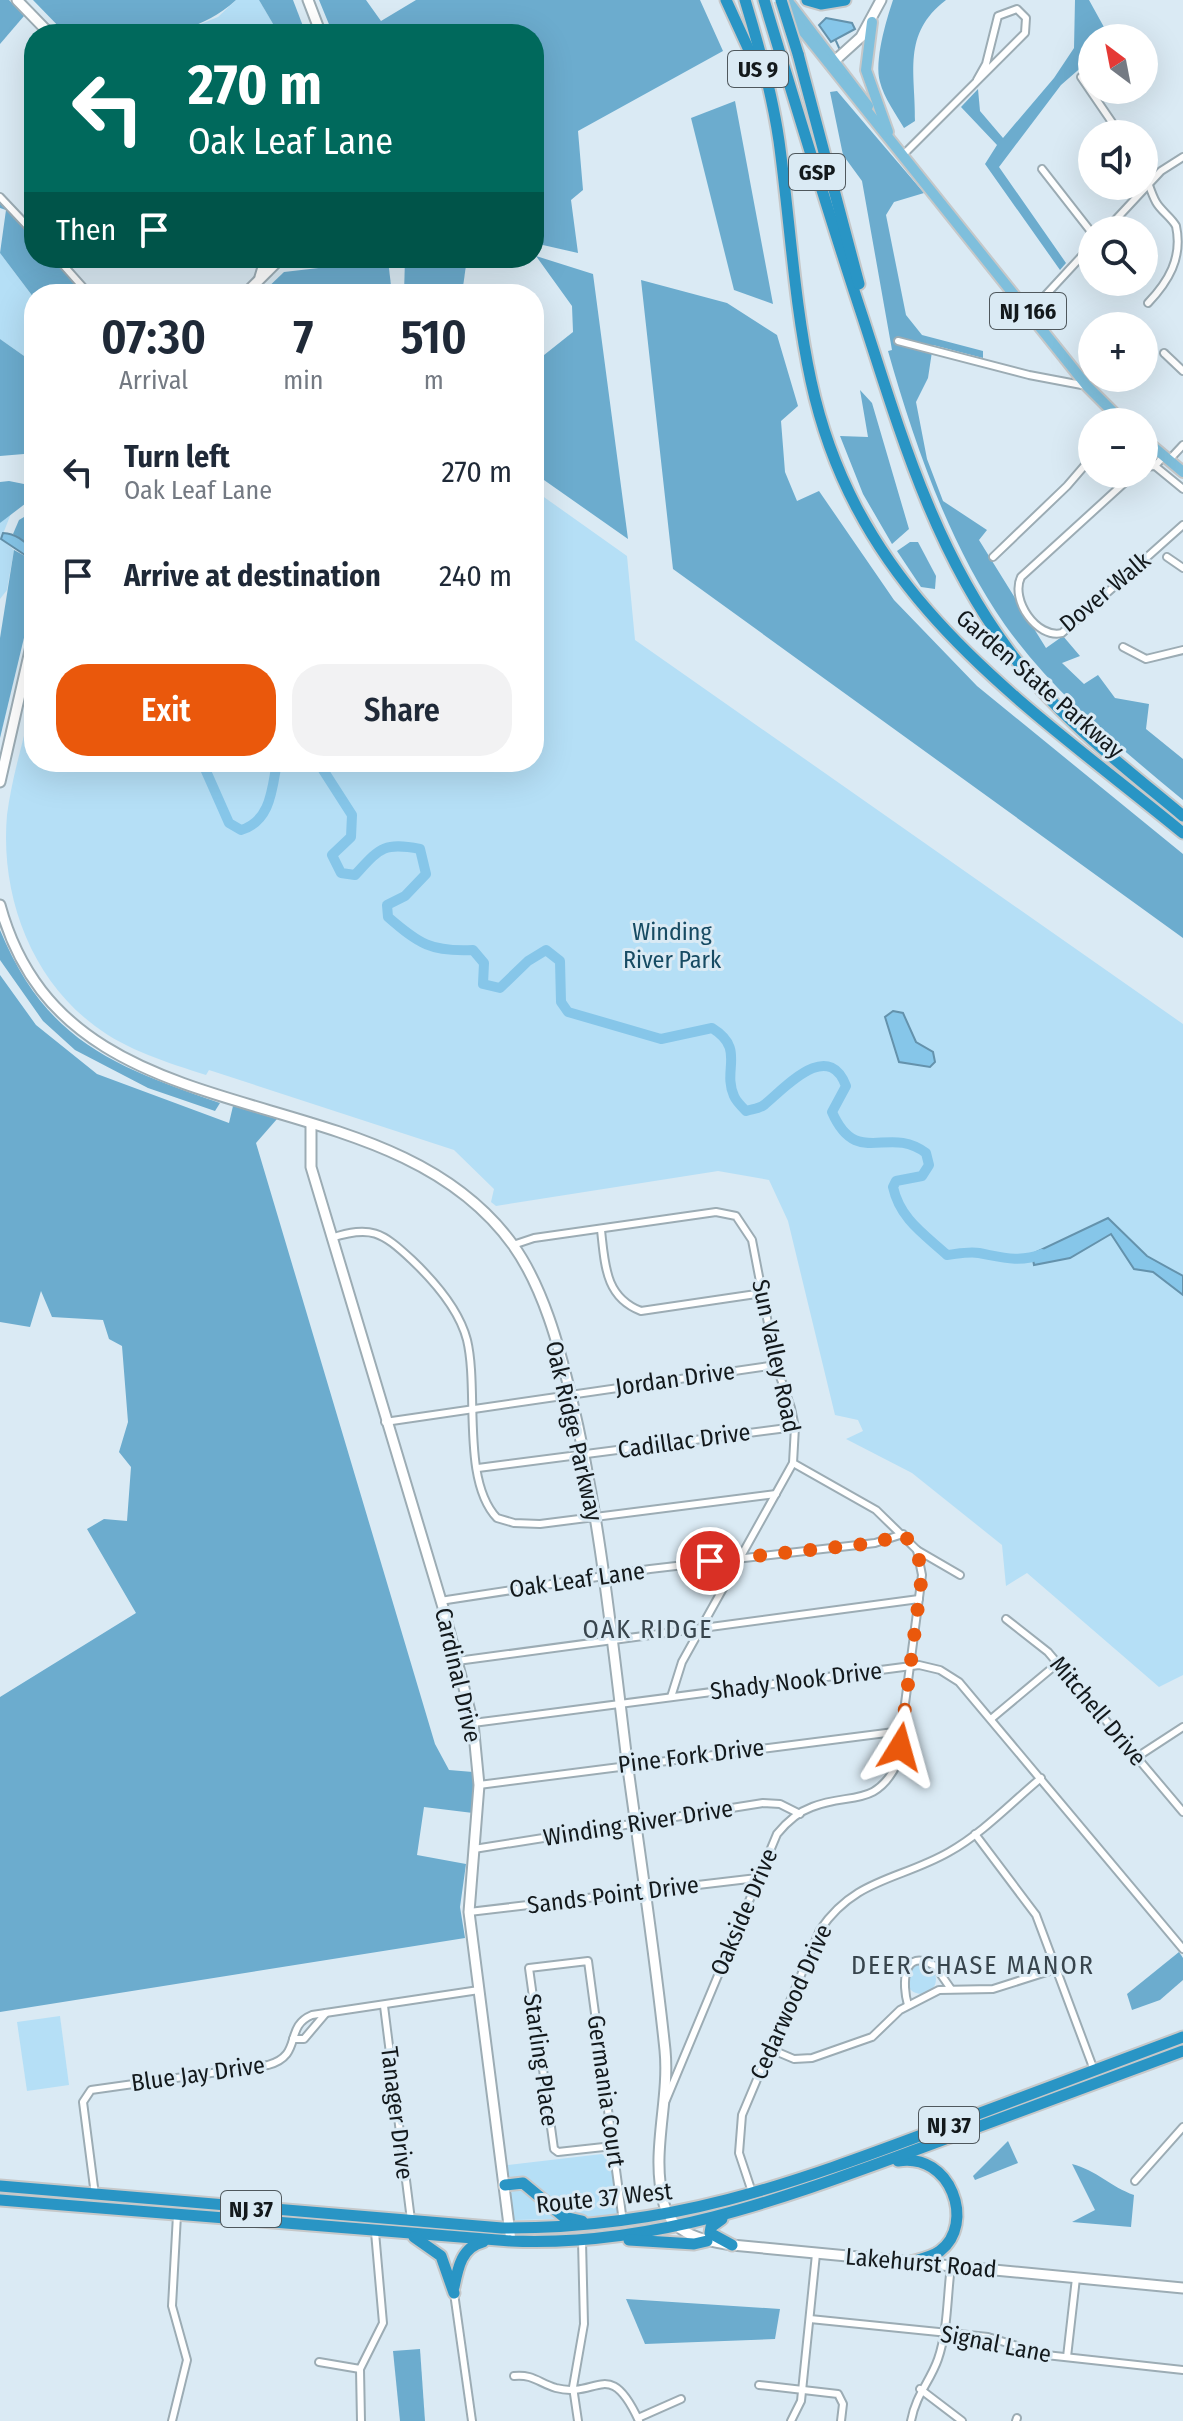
<!DOCTYPE html>
<html lang="en">
<head>
<meta charset="utf-8">
<style>
	:root { --surface:#fff; --page:#f2f2f3; --text:#1f2937; --muted:#747a83; --accent:#ea580c }
	body { margin:0; font-family:"Fira Sans Condensed",sans-serif; background:var(--page); color:var(--text); height:100vh; display:flex; flex-direction:column; font-size:30px; white-space:nowrap }
	* { box-sizing:border-box; margin:0 }
	p { font-size:26px; color:var(--muted) }
	.icon { flex:none; width:44px; height:44px; fill:none; stroke:currentColor; stroke-width:2; stroke-linecap:round; stroke-linejoin:round }
	.map { position:relative; flex:1; overflow:hidden }
	.details { position:absolute; left:24px; top:284px; width:520px; height:488px; display:flex; flex-direction:column; background:var(--surface); border-radius:32px; box-shadow:0 8px 32px #0002 }
	.details>* { flex:none }
	.top-card { position:absolute; left:24px; top:24px; width:520px; height:244px; border-radius:32px; box-shadow:0 8px 32px #0002; background:#00695c; color:#fff; overflow:hidden }
	.needle { width:52px; rotate:328deg }
	.fabs { position:absolute; left:1078px; top:24px; display:grid; gap:16px }
	.fabs a { display:grid; place-items:center; width:80px; height:80px; border-radius:50%; background:var(--surface); box-shadow:0 8px 32px #0002; font-size:40px }
	.pin { position:absolute; display:grid; place-items:center; width:68px; height:68px; color:#fff; margin:-34px; border:4px solid #fff; border-radius:50%; box-shadow:0 2px 8px #0007 }
	.me { position:absolute; width:88px; margin:-44px; rotate:8deg; stroke-linejoin:round; filter:drop-shadow(0 0 6px #0008) }
	.turn { display:flex; align-items:center; gap:28px; height:168px; padding:0 32px; font-size:36px }
	.turn .icon { width:104px; height:104px; stroke-width:2.5 }
	.turn b { display:block; font-size:56px; line-height:68px }
	.then { display:flex; align-items:center; height:76px; padding:0 32px; background:#0003; gap:16px; font-size:30px }
	.eta { display:flex; justify-content:space-evenly; align-items:center; height:136px; text-align:center }
	.eta b { font-size:48px; font-weight:600; line-height:56px }
	.cta { display:flex; gap:16px; margin-top:auto; padding:16px 32px }
	.cta a { flex:1; height:92px; border-radius:32px; background:var(--accent); color:#fff; font-size:32px; font-weight:600; line-height:92px; text-align:center }
	.cta a+a { background:var(--page); color:var(--text) }
	ul { padding:0; list-style:none }
	li { display:flex; align-items:center; gap:24px; height:104px; padding:0 32px }
	li div { flex:1 }
	li b { display:block; font-size:30px }
	li em { font-style:normal }
	.map>svg:first-child { display:block }
</style>
</head>
<body>
<div class="map">
<svg width="1183" height="2421" viewBox="0 0 1183 2421">
	<rect width="100%" height="100%" fill="#daeaf4"/>
	<g fill="#b5dff6">
		<polygon points="236,0 259,0 279,34 176,34 218,17"/>
		<polygon points="0,253 34,298 34,363 0,339"/>
		<path d="M534 490 627 556 635 640 1183 1024V1675L1159 1687 1027 1573 1006 1586 1002 1545 912 1473 846 1439 863 1431 858 1420 835 1415 788 1221 769 1180 718 1171 496 1206 491 1202 494 1189 454 1150 209 1070 206 1075C169 1063 126 1050 95 1026 30 978 0 894 7 815 12 776 25 735 34 696V762H534Z"/>
		<polygon points="12,511 1,539 14,550 7,590 0,599 0,523"/>
		<circle cx="921" cy="1979" r="15"/>
		<polygon points="60,2016 69,2085 27,2091 17,2022"/>
		<path d="M602 2154C614 2164 617 2196 619 2212L615 2216 574 2217 508 2176 507 2165Z"/>
		<polygon points="519,2186 558,2219 514,2220 510,2194"/>
	</g>
	<g fill="#6cacce">
		<polygon points="0,0 9,0 24,16 0,44"/>
		<path d="M33 0H236C185 46 129 34 66 34Z"/>
		<polygon points="259,0 293,0 306,34 279,34"/>
		<polygon points="319,0 366,0 381,21 416,0 700,0 723,51 578,131 583,190 571,200 578,253 534,243 534,34 446,34 442,30 434,34 333,34"/>
		<path d="M893 0H946C901 34 916 74 915 121L904 128C896 114 884 98 880 82 874 61 886 21 893 0Z"/>
		<polygon points="1075,0 1089,0 1110,38 1092,38 1092,58 1061,85 999,167 1066,263 1060,270 985,164 997,145 961,107 978,89 980,111 1003,138 1054,78 1074,48"/>
		<path d="M837 91 924 193 894 202 886 215 906 315 922 335 983 351V358L933 345 928 378 916 402 927 459 943 501 987 530 979 540 1046 648 1063 636 1080 656 1062 663 1084 684 1098 675 1115 698 1149 704 1146 729 1183 759V800C1120 748 1053 692 1005 625 949 544 915 446 888 351L892 350 862 181 843 155 830 92Z"/>
		<polygon points="735,101 773,304 734,290 691,118"/>
		<polygon points="0,199 34,235 34,258 55,258 89,294 34,294 34,298 0,253 6,210 0,208"/>
		<polygon points="536,256 593,274 628,539 534,473 534,363 573,332 572,306"/>
		<polygon points="405,258 467,258 462,294 404,294"/>
		<polygon points="388,260 392,294 261,294 284,272"/>
		<polygon points="641,280 727,303 777,335 798,406 781,421 785,472 797,501 819,491 894,600 977,686 1183,854 1183,938 673,569"/>
		<polygon points="0,339 34,363 34,460 24,454 0,456"/>
		<polygon points="860,390 872,403 909,529 892,544 863,494 840,436 868,437"/>
		<polygon points="9,481 34,486 34,497 0,523 0,482"/>
		<polygon points="34,511 34,550 13,534 19,520"/>
		<polygon points="910,542 918,542 936,576 935,589 921,587 897,551"/>
		<polygon points="14,550 34,561 34,596 0,738 0,638"/>
		<path d="M0 930C46 1041 113 1066 220 1103L215 1111 148 1088 75 1050 43 1021 0 960Z"/>
		<polygon points="0,975 36,1025 97,1074 229,1123 233,1106 277,1119 256,1143 435,1744 449,1770 473,1772 473,1813 424,1807 417,1855 466,1864 460,1907 465,1938 0,2012 0,1697 136,1613 87,1529 104,1519 127,1521 131,1467 119,1452 128,1422 122,1346 109,1339 103,1320 52,1317 41,1291 30,1327 0,1322"/>
		<polygon points="1179,1952 1183,1958 1183,1980 1160,2000 1132,2010 1127,1994"/>
		<polygon points="1008,2141 1018,2163 975,2180 973,2176"/>
		<path d="M1072 2164C1096 2170 1111 2187 1134 2195L1131 2227 1072 2222 1095 2210Z"/>
		<polygon points="626,2299 780,2309 775,2339 645,2344"/>
		<polygon points="420,2349 425,2421 400,2421 393,2351"/>
	</g>
	<g fill="#86c6e9" stroke="#6492ac" stroke-width="2">
		<polygon points="826,18 852,23 855,29 831,42 819,25"/>
		<path d="M3 533C17 534 24 541 34 550V561L1 539Z"/>
		<polygon points="893,1011 903,1013 916,1042 933,1052 935,1062 930,1067 899,1062 885,1017"/>
		<polygon points="1108,1218 1147,1256 1183,1276 1183,1295 1153,1272 1134,1269 1111,1234 1070,1258 1034,1265 1032,1254"/>
	</g>
	<g fill="none" stroke-linecap="round" stroke-linejoin="round">
		<polyline stroke="#6492ac" stroke-width="2" points="836,41 840,50"/>
		<g stroke="#86c6e9" stroke-width="10">
			<path d="M202 762 229 823 241 830C271 821 272 789 277 762"/>
			<path d="M318 762 352 815 351 837 332 855 341 873 355 875C380 848 383 842 420 849L426 874 405 896 387 905 388 917C419 944 431 952 473 950L484 963 483 984 500 988 528 961 546 950 560 961 561 1002 568 1012 661 1039 712 1028C746 1049 722 1069 734 1096 736 1101 742 1107 746 1111 752 1109 759 1109 764 1105 784 1089 828 1038 846 1086L832 1112C857 1169 888 1124 926 1153L929 1165 922 1176 896 1181 893 1187C900 1219 924 1234 947 1255 957 1254 969 1251 979 1253 1001 1257 1020 1263 1042 1254"/>
		</g>
		<defs>
			<g id="street">
				<polyline points="1081,77 1120,134"/>
				<polyline points="903,155 1025,33 1026,18 1017,9 998,16 986,64 977,80"/>
				<polyline points="1042,169 1092,233"/>
				<path d="M1144 172C1148 181 1151 193 1156 202 1161 211 1171 217 1176 226 1183 258 1168 282 1148 303"/>
				<polyline points="0,197 34,233"/>
				<polyline points="1106,230 1161,171 1183,157"/>
				<polyline points="57,258 89,294"/>
				<polyline points="281,259 295,258"/>
				<polyline points="1030,312 1092,245"/>
				<polyline points="898,341 1029,375 1087,386"/>
				<polyline points="1164,353 1183,371"/>
				<polyline points="1169,460 1183,445"/>
				<polyline points="1155,466 1183,489"/>
				<polyline points="1144,467 1155,466 1164,456"/>
				<path d="M1134 474 1021 577C1010 600 1037 639 1062 633L1183 525"/>
				<polyline points="993,557 1067,486 1092,457"/>
				<polyline points="1167,557 1183,568"/>
				<polyline points="1123,647 1146,659 1183,650"/>
				<path d="M601 1230C605 1265 605 1297 641 1311L763 1293"/>
				<path d="M331 1238C371 1225 382 1232 412 1260 434 1281 459 1309 467 1340 479 1390 461 1480 497 1518L514 1523 540 1524 776 1494"/>
				<polyline points="513,1245 534,1238 716,1212 736,1216 752,1240 776,1365 791,1408 795,1427 793,1463 682,1662 671,1697"/>
				<polyline points="385,1422 776,1365"/>
				<polyline points="793,1463 876,1510 917,1550 960,1575"/>
				<polyline points="478,1468 795,1427"/>
				<polyline points="440,1601 650,1569 875,1543 903,1534"/>
				<polyline points="1006,1619 1048,1652 1183,1812"/>
				<polyline points="457,1661 919,1599"/>
				<polyline points="991,1719 1058,1663"/>
				<polyline points="473,1723 919,1665 940,1670 959,1682 1183,1949"/>
				<polyline points="1137,1757 1183,1727"/>
				<polyline points="479,1785 902,1731"/>
				<polyline points="975,1834 1036,1915 1094,2070"/>
				<polyline points="474,1849 763,1803 780,1804 800,1814"/>
				<polyline points="469,1912 757,1878"/>
				<path d="M908 2005C902 1985 902 1946 935 1966L951 1989"/>
				<polyline points="384,2006 411,2220"/>
				<polyline points="293,2039 304,2039 326,2013"/>
				<polyline points="768,2048 794,2059 812,2058 872,2037 900,2010 939,1990 993,1989 1056,1969"/>
				<path d="M666 2100 777 1834C786 1823 798 1812 812 1807 850 1792 875 1808 897 1764L922 1575 917 1550"/>
				<polyline points="613,2146 558,2152 554,2149 529,1968 588,1961 623,2222"/>
				<polyline points="1135,2181 1183,2127"/>
				<path d="M752 2192 739 2153 742 2115 820 1930C855 1878 900 1880 949 1852 983 1833 1012 1802 1041 1778"/>
				<path d="M95 2195 83 2102 91 2090 268 2065C304 2055 283 2027 312 2015L479 1990"/>
				<polyline points="454,2293 472,2421"/>
				<polyline points="810,2319 988,2337 1046,2355 1183,2370"/>
				<polyline points="1067,2357 1076,2278"/>
				<polyline points="319,2362 360,2369"/>
				<path d="M514 2376C533 2374 539 2383 556 2388 598 2399 609 2356 639 2421"/>
				<polyline points="759,2385 838,2394 843,2404 841,2421"/>
				<polyline points="920,2389 962,2421"/>
				<polyline points="638,2418 681,2399"/>
				<polyline points="172,2421 187,2360 172,2306 177,2215"/>
				<polyline points="361,2421 360,2369 383,2323 375,2232"/>
				<polyline points="578,2421 573,2387 584,2324 582,2241"/>
				<polyline points="791,2421 801,2401 816,2254"/>
				<path d="M911 2421C916 2394 930 2382 938 2359 948 2330 947 2296 951 2266"/>
				<polyline points="1016,2421 1017,2418"/>
			</g>
			<g id="secondary">
				<polyline points="17,0 50,34"/>
				<polyline points="308,0 321,34"/>
				<polyline points="830,65 861,37 881,0"/>
				<polyline points="258,258 263,267 260,277"/>
				<polyline points="245,294 281,258"/>
				<polyline points="0,782 34,633"/>
				<path d="M0 905C67 1152 383 1064 513 1245 543 1287 559 1346 571 1396 600 1516 612 1639 627 1761 640 1857 655 1953 665 2050 670 2101 650 2153 664 2204 672 2235 705 2241 732 2245L1183 2288"/>
				<polyline points="311,1125 311,1167 445,1614 473,1723 479,1785 469,1912 511,2241"/>
			</g>
			<g id="primary">
				<polyline points="787,0 868,106"/>
				<polyline points="787,11 1087,386 1123,422"/>
				<polyline points="872,22 866,70 888,132"/>
				<polyline points="1144,439 1183,472"/>
			</g>
			<g id="highway">
				<polyline points="726,0 759,72"/>
				<path d="M745 0C759 46 772 93 779 141 790 221 794 302 811 381 858 599 1022 701 1183 833"/>
				<path d="M764 0C796 106 828 213 863 318 901 435 934 549 1008 649 1055 715 1122 765 1183 816"/>
				<polyline points="807,0 821,4 845,0"/>
				<polyline points="798,54 859,284"/>
				<path d="M898 2161C951 2152 976 2224 940 2251 932 2257 921 2259 911 2262"/>
				<polyline points="505,2185 523,2183 564,2217 582,2221"/>
				<path d="M0 2186 502 2228C670 2229 789 2185 943 2127 1023 2097 1103 2067 1183 2037"/>
				<path d="M0 2200 511 2241C652 2247 779 2200 910 2152 1001 2118 1092 2084 1183 2051"/>
				<polyline points="722,2219 711,2227 710,2233 732,2245"/>
				<polyline points="414,2237 441,2256 454,2293"/>
				<polyline points="629,2240 694,2244 707,2241"/>
				<path d="M454 2287C458 2267 462 2247 483 2242"/>
			</g>
		</defs>
		<use href="#street" stroke="#9cacb4" stroke-width="10"/>
		<use href="#secondary" stroke="#9cacb4" stroke-width="13"/>
		<use href="#primary" stroke="#c6c8c9" stroke-width="14"/>
		<use href="#highway" stroke="#c6c8c9" stroke-width="15"/>
		<use href="#street" stroke="#fff" stroke-width="6"/>
		<use href="#secondary" stroke="#fff" stroke-width="9"/>
		<use href="#primary" stroke="#7fbfdc" stroke-width="10"/>
		<use href="#highway" stroke="#2995c5" stroke-width="11"/>
		<defs>
			<polyline id="highway-bridge" points="781,0 798,54"/>
		</defs>
		<use href="#highway-bridge" stroke="#c6c8c9" stroke-width="15" stroke-linecap="butt"/>
		<use href="#highway-bridge" stroke="#2995c5" stroke-width="11"/>
	</g>
	<g fill="none" stroke-linecap="round" stroke-linejoin="round">
		<polyline stroke="#ea580c" stroke-width="14" stroke-dasharray="0 25.2" points="710,1561 875,1543 903,1534 917,1550 922,1575 900,1747"/>
	</g>
	<g text-anchor="middle" dominant-baseline="central" stroke-width="6" stroke-linejoin="round" paint-order="stroke">
		<g fill="#daeaf4" stroke="#4f585d" stroke-width="2">
			<rect x="728" y="51" width="60" height="36" rx="6"/>
			<rect x="789" y="154" width="56" height="36" rx="6"/>
			<rect x="990" y="293" width="76" height="36" rx="6"/>
			<rect x="919" y="2107" width="60" height="36" rx="6"/>
			<rect x="221" y="2191" width="60" height="36" rx="6"/>
		</g>
		<g font-size="22" font-weight="bold" fill="#13191c">
			<text x="758" y="69">US 9</text>
			<text x="817" y="172">GSP</text>
			<text x="1028" y="311">NJ 166</text>
			<text x="949" y="2125">NJ 37</text>
			<text x="251" y="2209">NJ 37</text>
		</g>
		<g font-size="24" fill="#13191c" stroke="#daeaf4">
			<text transform="translate(1105 592) rotate(-40)">Dover Walk</text>
			<text transform="translate(1040 684) rotate(41)">Garden State Parkway</text>
			<text transform="translate(776 1356) rotate(78)">Sun Valley Road</text>
			<text transform="translate(675 1379) rotate(-8)">Jordan Drive</text>
			<text transform="translate(574 1431) rotate(77)">Oak Ridge Parkway</text>
			<text transform="translate(684 1441) rotate(-8)">Cadillac Drive</text>
			<text transform="translate(577 1580) rotate(-8)">Oak Leaf Lane</text>
			<text transform="translate(458 1675) rotate(77)">Cardinal Drive</text>
			<text transform="translate(796 1681) rotate(-7)">Shady Nook Drive</text>
			<text transform="translate(1098 1711) rotate(50)">Mitchell Drive</text>
			<text transform="translate(691 1756) rotate(-7)">Pine Fork Drive</text>
			<text transform="translate(638 1823) rotate(-9)">Winding River Drive</text>
			<text transform="translate(613 1895) rotate(-7)">Sands Point Drive</text>
			<text transform="translate(744 1912) rotate(-67)">Oakside Drive</text>
			<text transform="translate(791 2002) rotate(-66)">Cedarwood Drive</text>
			<text transform="translate(541 2060) rotate(82)">Starling Place</text>
			<text transform="translate(198 2074) rotate(-8)">Blue Jay Drive</text>
			<text transform="translate(606 2091) rotate(82)">Germania Court</text>
			<text transform="translate(397 2113) rotate(83)">Tanager Drive</text>
			<text transform="translate(604 2198) rotate(-6)">Route 37 West</text>
			<text transform="translate(921 2263) rotate(5)">Lakehurst Road</text>
			<text transform="translate(996 2344) rotate(11)">Signal Lane</text>
		</g>
		<g font-size="24" fill="#174b63" stroke="#daeaf4">
			<text x="672" y="932">Winding<tspan x="672" dy="28">River Park</tspan></text>
		</g>
		<g font-size="26" letter-spacing="2" fill="#38454d" stroke="#daeaf4">
			<text x="648" y="1629">OAK RIDGE</text>
			<text x="973" y="1965">DEER CHASE MANOR</text>
		</g>
	</g>
</svg>
<div class="fabs">
<a><svg class="needle" viewBox="-14 -14 28 28"><path d="M0-13l5 13h-10z" fill="#e53935"/><path d="M0 13l5-13h-10z" fill="#747a83"/></svg></a>
<a><svg class="icon" aria-label="sound" viewBox="0 0 24 24"><path d="M4 9h4l5-4v14l-5-4H4zM17 9q2 3 0 6"/></svg></a>
<a><svg class="icon" aria-label="search" viewBox="0 0 24 24"><circle cx="10" cy="10" r="6"/><path d="M15 15l6 6"/></svg></a>
<a>+</a>
<a>−</a>
</div>
<div class="pin" style="left:710px;top:1561px;background:#d93025"><svg class="icon" aria-label="arrive" viewBox="0 0 24 24"><path d="M6 21V4h12l-3 4 3 4H6"/></svg></div>
<svg class="me" style="left:900px;top:1747px" viewBox="-20 -20 40 40"><path d="M0-17L14 15 0 8-14 15z" fill="#ea580c" stroke="#fff" stroke-width="4"/></svg>
<div class="top-card">
<div class="turn"><svg class="icon" aria-label="left" viewBox="0 0 24 24"><path d="M17 20v-9H6M10 6l-5 5 5 5"/></svg><div><b>270 m</b>Oak Leaf Lane</div></div>
<div class="then">Then<svg class="icon" aria-label="arrive" viewBox="0 0 24 24"><path d="M6 21V4h12l-3 4 3 4H6"/></svg></div>
</div>
<section class="details">
<div class="eta">
<div><b>07:30</b><p>Arrival</p></div>
<div><b>7</b><p>min</p></div>
<div><b>510</b><p>m</p></div>
</div>
<ul>
<li><svg class="icon" aria-label="left" viewBox="0 0 24 24"><path d="M17 20v-9H6M10 6l-5 5 5 5"/></svg><div><b>Turn left</b><p>Oak Leaf Lane</p></div><em>270 m</em></li>
<li><svg class="icon" aria-label="arrive" viewBox="0 0 24 24"><path d="M6 21V4h12l-3 4 3 4H6"/></svg><div><b>Arrive at destination</b></div><em>240 m</em></li>
</ul>
<div class="cta"><a>Exit</a><a>Share</a></div>
</section>
</div>
</body>
</html>
